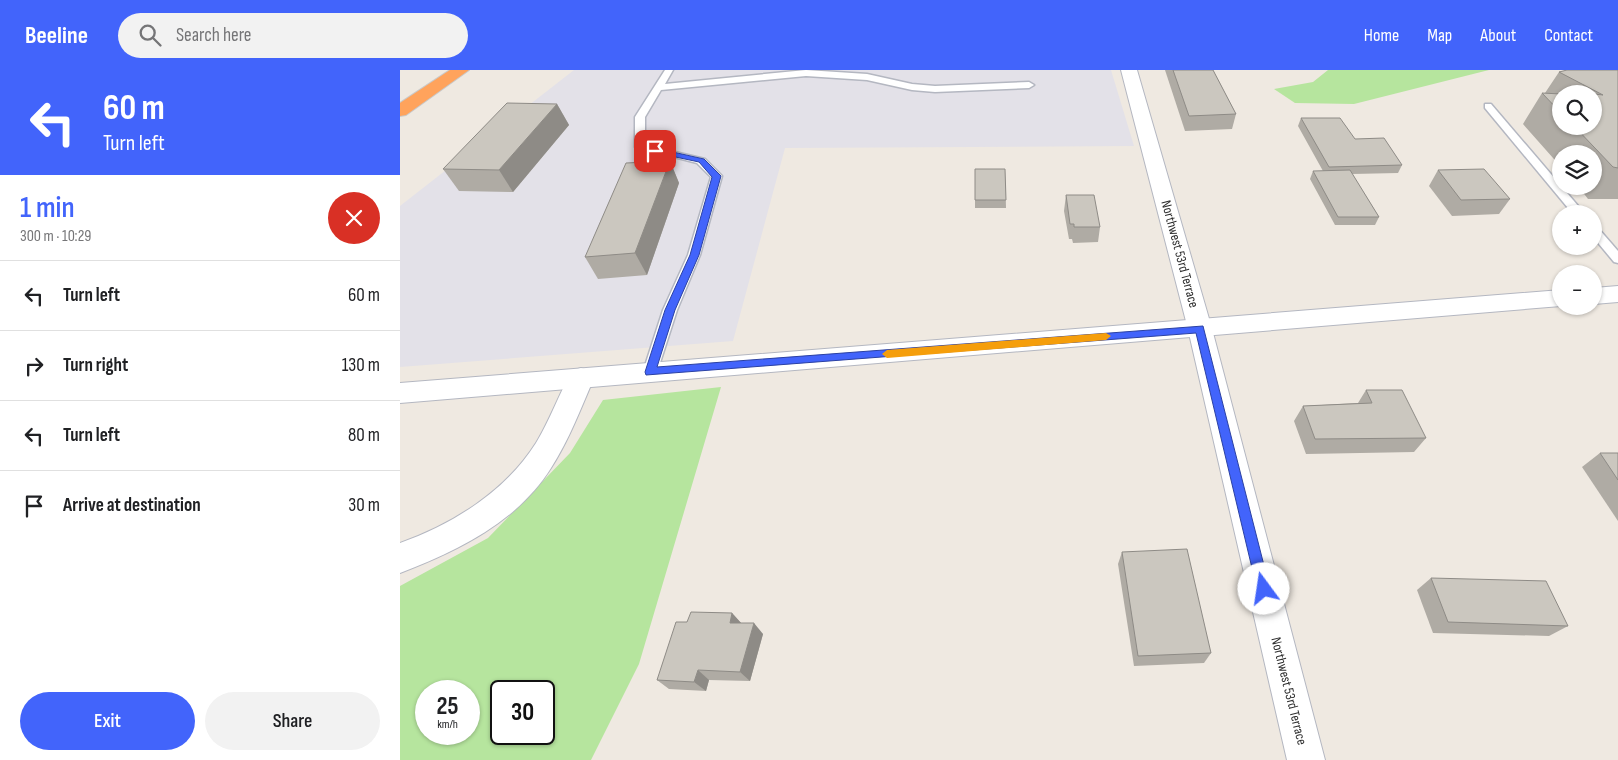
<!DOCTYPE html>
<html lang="en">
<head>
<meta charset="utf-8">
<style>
	:root { --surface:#fff; --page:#f2f2f2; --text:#202124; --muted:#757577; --line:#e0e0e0; --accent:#4264fb }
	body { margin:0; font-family:"Sofia Sans Condensed",sans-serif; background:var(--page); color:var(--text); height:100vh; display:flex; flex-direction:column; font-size:19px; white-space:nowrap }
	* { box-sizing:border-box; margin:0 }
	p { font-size:16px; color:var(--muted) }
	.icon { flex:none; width:28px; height:28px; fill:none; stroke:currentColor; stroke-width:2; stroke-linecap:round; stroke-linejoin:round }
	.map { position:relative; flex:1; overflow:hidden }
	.sheet { display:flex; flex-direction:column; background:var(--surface); width:400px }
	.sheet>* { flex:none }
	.guide { background:#4264fb; color:#fff; overflow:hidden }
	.fabs { position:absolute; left:1152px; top:15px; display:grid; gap:10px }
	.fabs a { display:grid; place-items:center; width:50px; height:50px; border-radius:50%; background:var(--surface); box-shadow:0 1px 4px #0004; font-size:25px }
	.speed { position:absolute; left:15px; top:610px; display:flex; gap:10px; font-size:25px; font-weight:700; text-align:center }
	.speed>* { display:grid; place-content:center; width:65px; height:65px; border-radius:50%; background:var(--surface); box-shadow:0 1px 4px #0004; line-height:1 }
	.speed small { font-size:12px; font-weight:400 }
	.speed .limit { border:2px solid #111; border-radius:8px; background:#fff; color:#111 }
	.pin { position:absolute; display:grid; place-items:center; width:42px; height:42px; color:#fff; margin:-21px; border-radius:10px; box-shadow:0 2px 8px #0006 }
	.me { position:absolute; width:55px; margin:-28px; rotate:346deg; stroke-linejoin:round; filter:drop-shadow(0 0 4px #0008) }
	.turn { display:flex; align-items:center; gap:18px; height:105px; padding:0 20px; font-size:22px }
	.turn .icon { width:65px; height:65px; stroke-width:2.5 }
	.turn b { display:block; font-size:35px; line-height:42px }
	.round { display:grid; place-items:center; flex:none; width:52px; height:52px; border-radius:26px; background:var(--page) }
	.overview { display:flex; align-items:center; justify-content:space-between; height:85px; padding:0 20px }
	h1 { font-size:30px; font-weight:600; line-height:38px; color:var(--accent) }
	.primary-button { display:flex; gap:10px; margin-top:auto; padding:10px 20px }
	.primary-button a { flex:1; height:58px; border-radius:30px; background:var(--accent); color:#fff; font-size:20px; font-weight:600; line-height:58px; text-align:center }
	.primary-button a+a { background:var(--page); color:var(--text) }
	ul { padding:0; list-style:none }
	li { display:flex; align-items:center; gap:15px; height:70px; padding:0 20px; border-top:1px solid var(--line) }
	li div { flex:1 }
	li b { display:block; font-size:19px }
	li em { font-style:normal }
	header { display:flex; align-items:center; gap:30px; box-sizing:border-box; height:70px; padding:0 25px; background:var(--accent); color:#fff }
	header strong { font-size:24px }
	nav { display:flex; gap:28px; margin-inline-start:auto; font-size:18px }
	.search { width:350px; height:45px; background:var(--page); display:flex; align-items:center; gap:12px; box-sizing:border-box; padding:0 18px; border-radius:28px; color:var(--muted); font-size:19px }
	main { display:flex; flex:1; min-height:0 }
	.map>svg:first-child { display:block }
</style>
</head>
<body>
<header>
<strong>Beeline</strong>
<div class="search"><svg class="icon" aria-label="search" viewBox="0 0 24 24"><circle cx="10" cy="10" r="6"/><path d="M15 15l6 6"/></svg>Search here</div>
<nav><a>Home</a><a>Map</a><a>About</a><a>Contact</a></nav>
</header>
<main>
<section class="sheet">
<div class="guide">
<div class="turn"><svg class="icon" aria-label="left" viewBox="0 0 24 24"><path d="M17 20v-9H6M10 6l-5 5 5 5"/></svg><div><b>60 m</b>Turn left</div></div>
</div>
<div class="overview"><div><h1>1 min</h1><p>300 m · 10:29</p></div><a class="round" style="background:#d93025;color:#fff"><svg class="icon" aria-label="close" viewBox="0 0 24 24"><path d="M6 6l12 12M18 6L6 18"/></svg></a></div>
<ul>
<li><svg class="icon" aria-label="left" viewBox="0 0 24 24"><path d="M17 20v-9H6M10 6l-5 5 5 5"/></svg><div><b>Turn left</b></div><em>60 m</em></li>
<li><svg class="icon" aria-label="right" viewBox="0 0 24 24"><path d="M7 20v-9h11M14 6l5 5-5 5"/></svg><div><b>Turn right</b></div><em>130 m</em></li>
<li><svg class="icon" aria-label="left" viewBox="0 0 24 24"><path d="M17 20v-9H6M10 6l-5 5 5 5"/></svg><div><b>Turn left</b></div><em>80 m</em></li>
<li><svg class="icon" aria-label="arrive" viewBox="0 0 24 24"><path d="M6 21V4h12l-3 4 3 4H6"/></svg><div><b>Arrive at destination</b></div><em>30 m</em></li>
</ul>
<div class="primary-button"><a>Exit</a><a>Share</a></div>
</section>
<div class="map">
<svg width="1218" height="690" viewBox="0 0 1218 690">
	<rect width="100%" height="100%" fill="#efe9e1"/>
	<polygon fill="#e3e1e8" points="174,0 711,0 734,76 385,78 333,271 0,297 0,136"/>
	<g fill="#b6e59e" fill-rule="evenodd">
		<polygon points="928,0 1089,0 954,34 895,33 874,19 913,12"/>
		<path d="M321 317 239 594 191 690H0V516L88 468 170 383 203 330ZM26 621H69V664H26ZM101 621H144V664H101Z"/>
	</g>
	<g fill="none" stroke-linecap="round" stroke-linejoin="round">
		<defs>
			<g id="lane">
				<polygon points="265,0 273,0 265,14 406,0 467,4 512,14 535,16 629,12 634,15 629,18 535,22 512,20 467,10 406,6 261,20 245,47 245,75 305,89 322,106 300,185 277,240 257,302 255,306 245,306 243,302 263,240 288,185 311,107 297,93 235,77 235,47"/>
				<polygon points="1085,34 1091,34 1185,144 1173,144 1085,38"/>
				<polygon points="1194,157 1198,158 1218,181 1218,193 1214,192 1194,168"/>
			</g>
			<g id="street">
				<polygon points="721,0 737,0 812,259 925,690 887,690 788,259"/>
				<path d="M181 298 190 301 194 308C181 338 169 370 151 398 117 452 58 481 0 503V473C53 454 105 422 136 373 150 350 159 324 172 301Z"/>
			</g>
			<g id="secondary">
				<polygon points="1218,216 1218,232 1194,234 1194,218"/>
				<polygon points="1161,220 1161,236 0,333 0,313"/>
			</g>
			<polygon id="highway" points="50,0 69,0 6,45 0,46 0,33"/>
		</defs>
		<use href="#lane" stroke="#b4b7c1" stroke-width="3"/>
		<use href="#street" stroke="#b4b7c1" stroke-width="2"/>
		<use href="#secondary" stroke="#b4b7c1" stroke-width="2"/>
		<use href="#highway" stroke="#c9c9c9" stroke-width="2"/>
		<use href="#lane" fill="#fff" fill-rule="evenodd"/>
		<use href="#street" fill="#fff" fill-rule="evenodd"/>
		<use href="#secondary" fill="#fff" fill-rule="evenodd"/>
		<use href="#highway" fill="#ffa35c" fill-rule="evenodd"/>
	</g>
	<g fill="#afaba4" fill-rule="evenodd">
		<polygon points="765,0 813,0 836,44 832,59 785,61"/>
		<path d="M1218 0V129H1188L1178 116H1194V84H1161V97L1123 54 1142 23H1145L1159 2ZM1161 24H1194V56H1161Z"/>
		<polygon points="157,34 169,55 113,122 59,121 43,99"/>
		<polygon points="901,48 955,69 1002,95 998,103 952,104 979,147 975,155 935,155 910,109 913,101 923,101 898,56"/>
		<polygon points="270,91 279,113 247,205 198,209 185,187"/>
		<polygon points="605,99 606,138 575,138 575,130"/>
		<polygon points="1038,100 1110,129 1099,144 1052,146 1029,116"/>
		<polygon points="666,125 700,157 698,172 673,173 672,169 669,169 664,141"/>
		<polygon points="966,320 1026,368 1014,382 906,384 894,351 903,336 958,333"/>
		<polygon points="1200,383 1218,383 1218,451 1182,397"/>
		<polygon points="722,482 811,583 804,593 734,596 718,494"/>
		<polygon points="1031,508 1168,556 1149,566 1033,563 1017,520"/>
		<polygon points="332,543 341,553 363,564 350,611 309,610 306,621 269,619 257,610 287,552"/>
	</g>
	<g fill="#8e8b86">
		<polygon points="157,34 169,55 113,122 99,100"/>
		<polygon points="270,91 279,113 247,205 235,183"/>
		<polygon points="332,543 342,554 330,553"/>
		<polygon points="354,553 363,564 350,611 340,602"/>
		<polygon points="298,600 309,610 306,621 294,612"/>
	</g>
	<g fill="#cbc7bf" stroke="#8e8b86">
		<polygon points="773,0 813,0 836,44 789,46"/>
		<polygon points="1167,0 1218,0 1218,98 1213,97 1174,56 1194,56 1194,24 1203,25 1159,2"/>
		<polygon points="1142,23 1161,24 1161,43"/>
		<polygon points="107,33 157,34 99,100 43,99"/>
		<polygon points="901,48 940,48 955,69 984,68 1002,95 929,97"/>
		<polygon points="270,91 235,183 185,187 226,93"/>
		<polygon points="575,99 605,99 606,130 575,130"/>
		<polygon points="1084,99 1110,129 1061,130 1038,100"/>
		<polygon points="950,100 979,147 938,147 913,101"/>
		<polygon points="666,125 694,125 700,157 674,157 674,154 670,154"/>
		<polygon points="966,320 1002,320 1026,368 915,369 903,336 972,333"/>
		<polygon points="1200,383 1218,383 1218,410"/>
		<polygon points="787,479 811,583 738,586 722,482"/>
		<polygon points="1031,508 1146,511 1168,556 1048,552"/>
		<polygon points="291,542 332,543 330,553 354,553 340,602 298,600 294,612 257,610 276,552 287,552"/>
	</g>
	<polygon fill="#4264fb" stroke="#2b41a3" points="255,78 304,89 321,106 299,185 275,240 257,297 803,256 870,519 868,523 864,525 859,523 857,519 796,263 246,305 245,302 265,240 290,185 312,107 299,92 252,82 252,79"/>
	<polygon fill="#f59e0b" points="706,263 711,266 706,270 487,288 482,284 487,280"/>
	<g text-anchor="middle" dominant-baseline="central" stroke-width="4" stroke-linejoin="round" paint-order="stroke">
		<g font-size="14" fill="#2e2e2e" stroke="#fff">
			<text transform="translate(780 184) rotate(75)">Northwest 53rd Terrace</text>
			<text transform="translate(889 621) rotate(76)">Northwest 53rd Terrace</text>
		</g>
	</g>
</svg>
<div class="fabs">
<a><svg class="icon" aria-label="search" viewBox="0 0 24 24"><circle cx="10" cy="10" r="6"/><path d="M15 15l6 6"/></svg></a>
<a><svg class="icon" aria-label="layers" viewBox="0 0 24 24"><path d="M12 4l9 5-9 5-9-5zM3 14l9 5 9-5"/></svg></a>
<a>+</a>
<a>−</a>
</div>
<div class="speed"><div>25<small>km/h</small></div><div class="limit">30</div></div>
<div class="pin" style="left:255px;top:81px;background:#d93025"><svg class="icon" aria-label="arrive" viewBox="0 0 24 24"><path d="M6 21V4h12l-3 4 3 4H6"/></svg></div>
<svg class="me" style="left:864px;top:519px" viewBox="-20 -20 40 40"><circle r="19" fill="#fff"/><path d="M0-13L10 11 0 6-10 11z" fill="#4264fb"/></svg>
</div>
</main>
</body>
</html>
